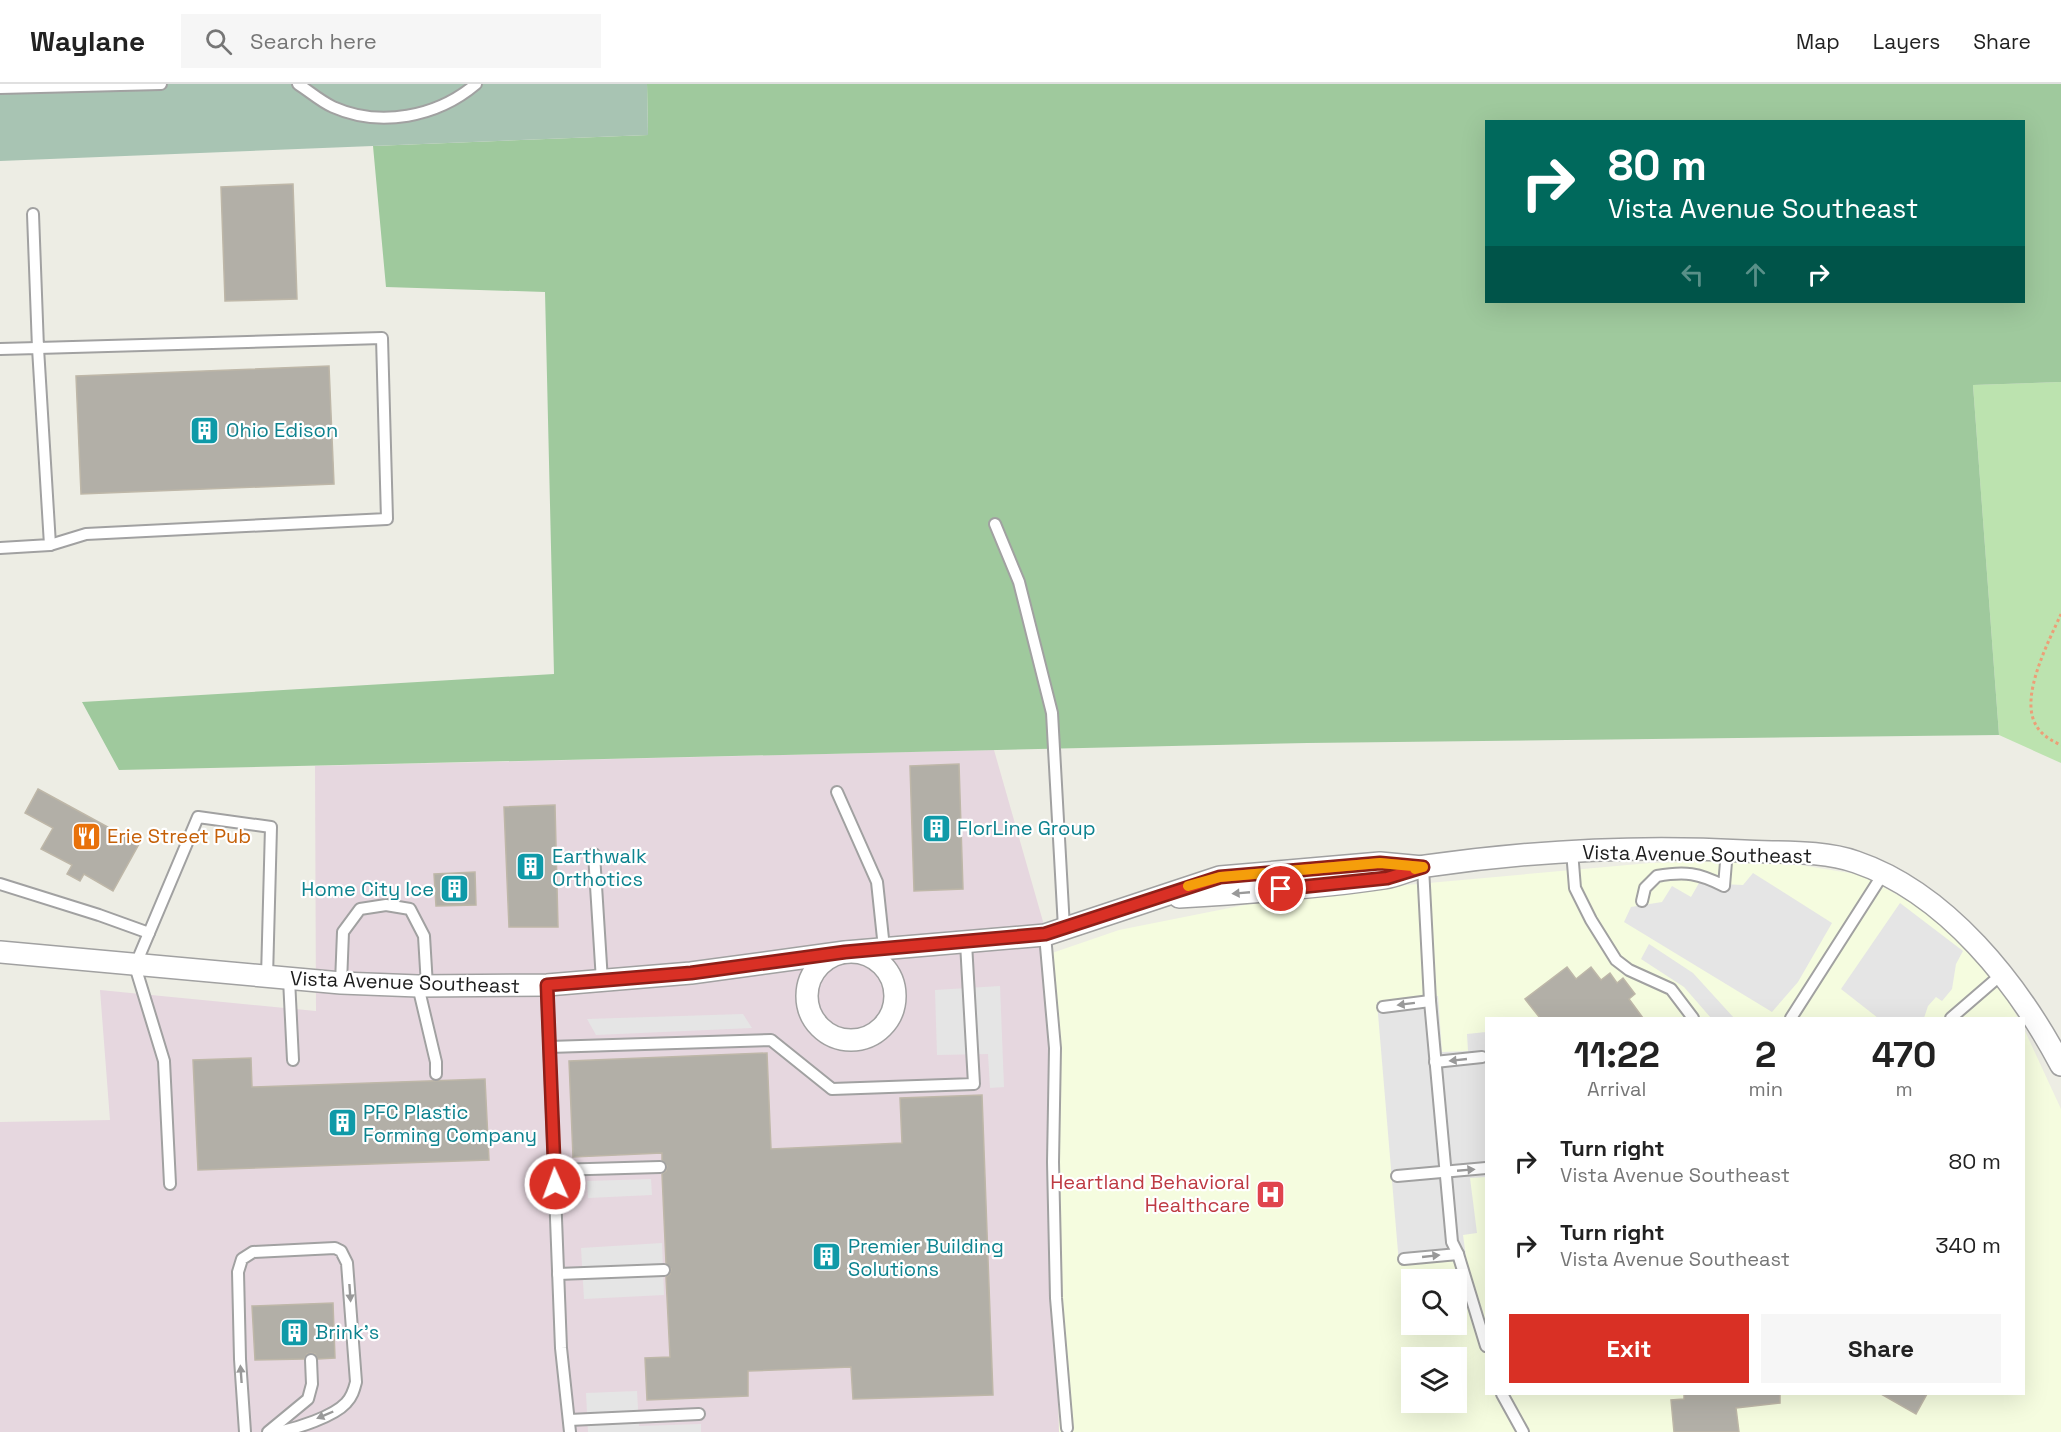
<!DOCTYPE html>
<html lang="en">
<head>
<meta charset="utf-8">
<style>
	:root { --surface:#fff; --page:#f6f6f6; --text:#222; --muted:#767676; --line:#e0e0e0; --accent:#d93025 }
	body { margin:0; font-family:"Space Grotesk",sans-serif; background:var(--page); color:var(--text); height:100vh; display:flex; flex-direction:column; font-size:22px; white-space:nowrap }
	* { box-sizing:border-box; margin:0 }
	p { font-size:20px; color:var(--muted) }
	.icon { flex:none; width:33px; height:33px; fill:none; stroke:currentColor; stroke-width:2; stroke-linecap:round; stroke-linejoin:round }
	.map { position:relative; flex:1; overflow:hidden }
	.side { position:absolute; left:1485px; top:933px; width:540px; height:378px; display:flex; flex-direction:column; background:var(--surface); border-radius:0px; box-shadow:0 6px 24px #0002 }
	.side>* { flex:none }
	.top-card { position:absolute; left:1485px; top:36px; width:540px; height:183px; border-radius:0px; box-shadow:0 6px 24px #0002; background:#00695c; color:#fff; overflow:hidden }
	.controls { position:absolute; left:1401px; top:1185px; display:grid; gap:12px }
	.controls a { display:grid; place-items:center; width:66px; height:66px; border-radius:0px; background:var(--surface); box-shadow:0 6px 24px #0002; font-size:30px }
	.pin { position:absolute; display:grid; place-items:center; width:51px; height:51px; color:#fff; margin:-26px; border:3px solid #fff; border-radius:50%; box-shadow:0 2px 6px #0007 }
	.me { position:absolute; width:66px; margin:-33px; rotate:358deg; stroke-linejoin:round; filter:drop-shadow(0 0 4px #0008) }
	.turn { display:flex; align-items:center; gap:21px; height:126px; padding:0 24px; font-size:27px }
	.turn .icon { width:78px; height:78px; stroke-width:2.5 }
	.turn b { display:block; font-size:42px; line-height:51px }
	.lanes { display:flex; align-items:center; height:57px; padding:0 24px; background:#0003; justify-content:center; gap:30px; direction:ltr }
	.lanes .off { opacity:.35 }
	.eta { display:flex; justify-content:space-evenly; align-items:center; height:102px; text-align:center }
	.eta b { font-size:36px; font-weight:700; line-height:42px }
	.button { display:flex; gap:12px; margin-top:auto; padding:12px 24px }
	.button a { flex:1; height:69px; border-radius:0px; background:var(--accent); color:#fff; font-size:24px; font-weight:700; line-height:69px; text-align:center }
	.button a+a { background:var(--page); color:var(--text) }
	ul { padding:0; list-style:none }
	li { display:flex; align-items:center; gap:18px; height:84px; padding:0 24px }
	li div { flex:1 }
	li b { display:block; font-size:22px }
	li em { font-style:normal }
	header { display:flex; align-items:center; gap:36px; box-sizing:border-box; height:84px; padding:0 30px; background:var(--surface); border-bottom:2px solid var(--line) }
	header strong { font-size:28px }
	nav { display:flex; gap:33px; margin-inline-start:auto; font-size:21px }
	.search { width:420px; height:54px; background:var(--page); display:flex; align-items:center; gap:15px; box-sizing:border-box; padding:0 21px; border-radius:0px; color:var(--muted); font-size:22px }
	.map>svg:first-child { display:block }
</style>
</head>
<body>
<header>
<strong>Waylane</strong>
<div class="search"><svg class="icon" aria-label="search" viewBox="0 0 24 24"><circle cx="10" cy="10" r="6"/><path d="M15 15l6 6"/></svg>Search here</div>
<nav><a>Map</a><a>Layers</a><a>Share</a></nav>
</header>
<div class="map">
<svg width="2061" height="1348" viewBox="0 0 2061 1348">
	<rect width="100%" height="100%" fill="#edede4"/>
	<polygon fill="#e6d7df" points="994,666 1052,869 1059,1348 0,1348 0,1038 110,1036 100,906 316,927 315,682"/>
	<path fill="#f5fcdf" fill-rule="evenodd" d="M1769 776 1862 791 1931 830 1985 877 2018 934H1486V1310H2024V945L2061 1025V1348H1059L1052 869 1119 846 1295 811 1650 779ZM1412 1196H1456V1240H1412ZM1412 1274H1456V1318H1412Z"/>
	<polygon fill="#bce3af" points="2061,298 2061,679 1999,651 1973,301"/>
	<path fill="#9fc99d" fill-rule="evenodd" d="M647 0H2061V298L1973 301 1999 651 1307 659 119 686 82 618 554 590 545 208 386 203 373 62 648 51ZM1486 38H2024V218H1486Z"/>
	<polygon fill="#a8c4b3" points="0,0 647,0 648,51 0,77"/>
	<g fill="#e5e5e5">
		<polygon points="1753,789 1832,839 1798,898 1772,928 1624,838 1631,823 1662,818 1672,802 1691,813 1699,799 1743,801"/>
		<polygon points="1900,819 1963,867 1956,880 1952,905 1942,917 1936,913 1928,922 1924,934 1878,934 1841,905"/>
		<polygon points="1649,860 1693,889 1734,934 1711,934 1684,903 1641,875"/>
		<polygon points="1000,902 1004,1003 990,1004 988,970 937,971 935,906"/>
		<polygon points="1438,912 1442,968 1468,967 1467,950 1486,948 1486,1093 1470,1094 1477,1149 1463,1151 1466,1173 1399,1180 1377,918"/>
		<polygon points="743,930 752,944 596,951 587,935"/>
		<polygon points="651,1095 652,1111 588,1114 587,1097"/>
		<polygon points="662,1159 664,1211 584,1215 581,1164"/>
		<polygon points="637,1307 639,1342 701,1340 701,1348 588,1348 586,1309"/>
	</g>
	<g fill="#b2afa7" stroke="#beb7a8" stroke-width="1.5">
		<polygon points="293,100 297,215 225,217 221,103"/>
		<polygon points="329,282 334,400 81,410 76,292"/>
		<polygon points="959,680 963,805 914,807 910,682"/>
		<polygon points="38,705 139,760 113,807 84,790 80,797 67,790 72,781 41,765 53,744 25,729"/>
		<polygon points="555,721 558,843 509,843 504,723"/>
		<polygon points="475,788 476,821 436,822 434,790"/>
		<polygon points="1567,883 1576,895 1591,883 1601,896 1610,889 1617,899 1623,894 1635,910 1629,915 1643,934 1540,934 1525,915"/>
		<polygon points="767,969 771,1065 902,1059 900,1014 982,1011 993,1311 853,1315 851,1283 748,1287 748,1312 647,1316 645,1274 670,1273 666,1193 670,1190 671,1185 666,1179 662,1090 666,1087 667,1082 662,1076 662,1069 573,1073 569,977"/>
		<polygon points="251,974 252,1003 485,995 489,1076 198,1086 193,976"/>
		<polygon points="333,1219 335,1274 318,1275 315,1270 311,1269 307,1270 304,1275 255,1276 252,1222"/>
		<polygon points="1684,1310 1780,1310 1780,1319 1736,1324 1739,1348 1674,1348 1671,1316 1684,1315"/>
		<polygon points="1881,1310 1927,1310 1916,1330"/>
	</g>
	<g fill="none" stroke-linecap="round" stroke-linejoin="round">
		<defs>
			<g id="lane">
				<path d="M298 0C309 7 320 17 333 23 380 44 437 33 476 0"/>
				<polyline points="0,4 161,0"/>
				<polyline points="33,130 38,264 382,254 387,435 86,450 50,461"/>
				<polyline points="0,265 38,264 50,461 0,464"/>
				<polyline points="995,440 1019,498 1052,629 1064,844"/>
				<polyline points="837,708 877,798 884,864"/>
				<polyline points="1572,767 1575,804 1591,836 1616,876 1629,886 1671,905 1693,934"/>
				<polyline points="594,770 602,897"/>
				<polyline points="1423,783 1430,917 1452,1158 1458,1170 1486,1262"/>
				<polyline points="0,800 99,831 149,849"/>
				<path d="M1642 817 1645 804 1657 792C1685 787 1699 789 1724 802L1727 766"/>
				<polyline points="1045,851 1055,964 1053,1078 1056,1214 1067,1344"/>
				<polyline points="289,895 293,976"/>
				<polyline points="341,899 343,848 360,825 386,821 410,825 424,852 427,902"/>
				<polyline points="547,901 561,1264 570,1348"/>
				<polyline points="418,902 436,978 436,990"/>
				<polyline points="1383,923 1430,917"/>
				<polyline points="1791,934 1883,790"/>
				<polyline points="1951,934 2002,890"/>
				<polyline points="549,963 771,956 832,1005 974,1000 966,859"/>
				<polyline points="1435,978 1482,973"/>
				<polyline points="554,1086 660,1083"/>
				<polyline points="1397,1092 1486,1084"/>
				<polyline points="170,1100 164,977 135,882 198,733 271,743 267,893"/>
				<polyline points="1404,1175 1458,1170"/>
				<polyline points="558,1190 664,1186"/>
				<polyline points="1502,1310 1523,1348"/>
				<polyline points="569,1336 699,1330"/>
				<path d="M245 1348 240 1275 238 1188 242 1175 253 1168 335 1164 341 1167 347 1179 356 1298C354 1306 352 1313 346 1319 333 1333 297 1344 279 1348"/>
				<polyline points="268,1348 308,1315 312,1300 311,1276"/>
			</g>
			<g id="street">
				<path d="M1179 813C1247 809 1316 804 1384 794 1399 792 1412 784 1426 782 1531 767 1639 761 1744 767 1780 769 1822 766 1856 778 1947 809 2018 900 2061 981"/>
				<polyline points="0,868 341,899 418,902 547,901 691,889 845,868 1045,851 1220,793 1380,779 1423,783"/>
				<circle cx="851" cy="912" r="44"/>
			</g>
		</defs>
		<use href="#lane" stroke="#a1a1a1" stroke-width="14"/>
		<use href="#street" stroke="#a1a1a1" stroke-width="24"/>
		<path stroke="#ec9f77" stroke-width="3" stroke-dasharray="3 3" stroke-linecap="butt" d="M2061 530C2049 557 2019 613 2036 641 2041 651 2052 657 2061 661"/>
		<use href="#lane" stroke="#fff" stroke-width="10"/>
		<use href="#street" stroke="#fff" stroke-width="21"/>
	</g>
	<defs><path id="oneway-solid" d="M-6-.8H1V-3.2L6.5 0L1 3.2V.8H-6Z" transform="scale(1.5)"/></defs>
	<g fill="#999">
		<use href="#oneway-solid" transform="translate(1241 809) rotate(175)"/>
		<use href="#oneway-solid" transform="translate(1406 920) rotate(173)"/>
		<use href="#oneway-solid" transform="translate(1458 976) rotate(174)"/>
		<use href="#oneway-solid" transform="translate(1466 1086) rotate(-5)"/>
		<use href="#oneway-solid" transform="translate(1431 1172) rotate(-6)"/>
		<use href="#oneway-solid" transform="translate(350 1209) rotate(86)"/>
		<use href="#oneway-solid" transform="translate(241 1290) rotate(-94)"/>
		<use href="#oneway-solid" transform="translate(325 1331) rotate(157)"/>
	</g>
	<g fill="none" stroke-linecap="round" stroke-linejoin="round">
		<defs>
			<polyline id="route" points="555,1100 547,901 691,889 845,868 1045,850 1220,793 1380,779 1423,783 1387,794 1281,805"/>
		</defs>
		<use href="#route" stroke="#8d1f18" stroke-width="15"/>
		<use href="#route" stroke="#d93025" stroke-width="10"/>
		<polyline stroke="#f59e0b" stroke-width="10" points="1188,802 1220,793 1380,779 1423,783 1415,785"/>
	</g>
	<defs>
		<symbol id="building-square" viewBox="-11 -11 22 22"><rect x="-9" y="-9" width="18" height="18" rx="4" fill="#0f9aa8" stroke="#fff"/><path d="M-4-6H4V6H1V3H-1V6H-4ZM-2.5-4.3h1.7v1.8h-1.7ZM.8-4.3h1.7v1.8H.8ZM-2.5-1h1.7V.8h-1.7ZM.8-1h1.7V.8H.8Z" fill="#fff"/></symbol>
		<symbol id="restaurant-square" viewBox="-11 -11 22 22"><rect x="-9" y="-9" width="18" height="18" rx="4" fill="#e8710a" stroke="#fff"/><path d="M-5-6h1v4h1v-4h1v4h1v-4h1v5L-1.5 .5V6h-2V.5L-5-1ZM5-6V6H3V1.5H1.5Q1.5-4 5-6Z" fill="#fff"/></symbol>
		<symbol id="hospital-square" viewBox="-11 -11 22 22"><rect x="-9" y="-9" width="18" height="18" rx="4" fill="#e0444e" stroke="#fff"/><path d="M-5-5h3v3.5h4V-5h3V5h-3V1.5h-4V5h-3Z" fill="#fff"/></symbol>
	</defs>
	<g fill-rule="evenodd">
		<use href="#building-square" x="188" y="330" width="33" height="33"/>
		<use href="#building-square" x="920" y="728" width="33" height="33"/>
		<use href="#restaurant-square" x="70" y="736" width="33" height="33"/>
		<use href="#building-square" x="514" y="766" width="33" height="33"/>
		<use href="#building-square" x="438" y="788" width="33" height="33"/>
		<use href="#building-square" x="326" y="1022" width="33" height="33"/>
		<use href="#hospital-square" x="1254" y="1094" width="33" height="33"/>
		<use href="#building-square" x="810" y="1156" width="33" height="33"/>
		<use href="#building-square" x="278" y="1232" width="33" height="33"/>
	</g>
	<g text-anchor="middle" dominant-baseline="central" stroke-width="4.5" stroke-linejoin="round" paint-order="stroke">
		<g font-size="20" fill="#0d838f" stroke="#fff" text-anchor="start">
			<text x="226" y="346">Ohio Edison</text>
			<text x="957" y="744">FlorLine Group</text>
			<text x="552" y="772">Earthwalk<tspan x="552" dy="23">Orthotics</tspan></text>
			<text x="434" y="805" text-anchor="end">Home City Ice</text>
			<text x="363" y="1028">PFC Plastic<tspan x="363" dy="23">Forming Company</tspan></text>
			<text x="848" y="1162">Premier Building<tspan x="848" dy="23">Solutions</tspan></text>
			<text x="315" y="1248">Brink's</text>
		</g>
		<g font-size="20" fill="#c56008" stroke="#fff" text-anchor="start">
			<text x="107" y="752">Erie Street Pub</text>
		</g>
		<g font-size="20" fill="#1d1d1d" stroke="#fff">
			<text transform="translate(1697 770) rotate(1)">Vista Avenue Southeast</text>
			<text transform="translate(405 898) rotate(2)">Vista Avenue Southeast</text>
		</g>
		<g font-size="20" fill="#be3a42" stroke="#fff" text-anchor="end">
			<text x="1250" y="1098">Heartland Behavioral<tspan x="1250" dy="23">Healthcare</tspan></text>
		</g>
	</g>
</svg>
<div class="controls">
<a><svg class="icon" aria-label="search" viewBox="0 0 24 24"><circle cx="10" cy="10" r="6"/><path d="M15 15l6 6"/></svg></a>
<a><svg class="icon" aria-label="layers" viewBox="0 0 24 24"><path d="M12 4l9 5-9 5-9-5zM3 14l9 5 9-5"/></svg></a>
</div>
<div class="pin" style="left:1281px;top:805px;background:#d93025"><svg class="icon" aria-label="arrive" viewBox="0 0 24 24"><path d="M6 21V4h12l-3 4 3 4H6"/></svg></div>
<svg class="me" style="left:555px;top:1100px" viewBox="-20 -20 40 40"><circle r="17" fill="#d93025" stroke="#fff" stroke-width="3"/><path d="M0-11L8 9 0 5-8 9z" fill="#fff"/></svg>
<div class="top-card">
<div class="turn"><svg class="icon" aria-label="right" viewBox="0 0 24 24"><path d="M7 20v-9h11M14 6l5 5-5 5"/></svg><div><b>80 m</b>Vista Avenue Southeast</div></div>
<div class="lanes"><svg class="icon off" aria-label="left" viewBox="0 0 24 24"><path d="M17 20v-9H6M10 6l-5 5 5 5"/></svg><svg class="icon off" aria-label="ahead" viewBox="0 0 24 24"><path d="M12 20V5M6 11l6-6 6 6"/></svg><svg class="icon" aria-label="right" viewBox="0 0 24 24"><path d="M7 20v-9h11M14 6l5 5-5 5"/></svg></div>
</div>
<section class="side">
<div class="eta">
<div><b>11:22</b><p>Arrival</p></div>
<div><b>2</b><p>min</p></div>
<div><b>470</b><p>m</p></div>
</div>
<ul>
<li><svg class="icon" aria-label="right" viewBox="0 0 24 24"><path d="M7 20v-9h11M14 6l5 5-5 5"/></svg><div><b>Turn right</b><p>Vista Avenue Southeast</p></div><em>80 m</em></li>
<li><svg class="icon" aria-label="right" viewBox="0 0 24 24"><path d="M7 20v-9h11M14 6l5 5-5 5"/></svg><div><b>Turn right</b><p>Vista Avenue Southeast</p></div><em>340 m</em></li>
</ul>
<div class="button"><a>Exit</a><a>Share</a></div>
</section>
</div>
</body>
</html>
